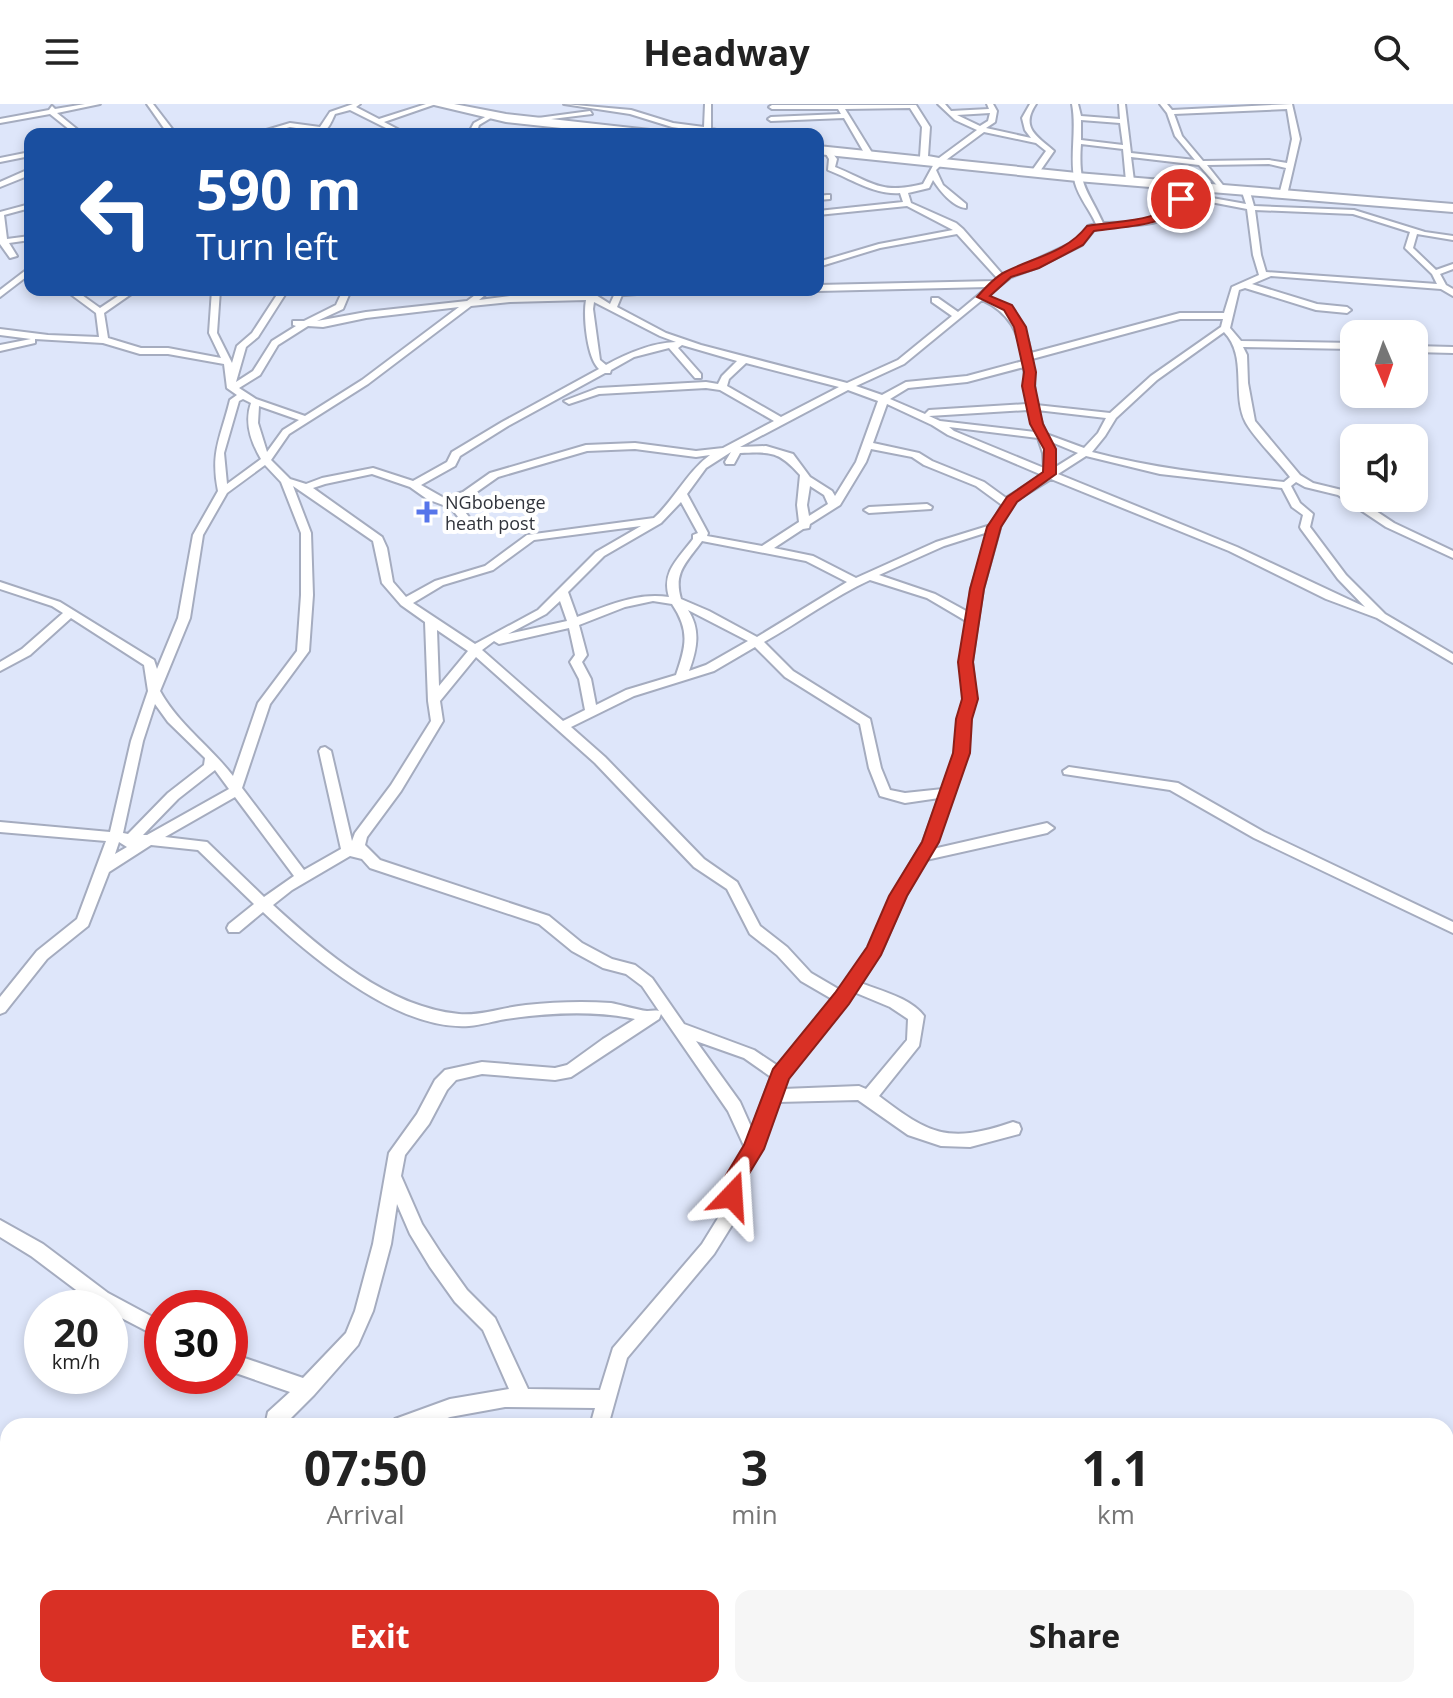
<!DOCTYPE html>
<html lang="en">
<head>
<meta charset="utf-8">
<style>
	:root { --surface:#fff; --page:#f6f6f6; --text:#222; --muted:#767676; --accent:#d93025 }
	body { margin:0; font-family:"Open Sans",sans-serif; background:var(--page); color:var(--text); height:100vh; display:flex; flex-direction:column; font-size:30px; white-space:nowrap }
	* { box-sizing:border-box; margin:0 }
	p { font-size:26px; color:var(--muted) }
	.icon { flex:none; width:44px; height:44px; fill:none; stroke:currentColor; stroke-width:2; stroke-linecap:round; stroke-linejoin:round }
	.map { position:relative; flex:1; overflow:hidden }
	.details { position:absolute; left:0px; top:1314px; width:1454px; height:280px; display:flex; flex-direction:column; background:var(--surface); border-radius:24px 24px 0 0; box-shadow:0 4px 12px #0003 }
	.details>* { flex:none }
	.guide { position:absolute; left:24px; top:24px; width:800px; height:168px; border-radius:16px; box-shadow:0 4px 12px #0003; background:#1a4fa0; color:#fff; overflow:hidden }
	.needle { width:52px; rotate:178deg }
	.fabs { position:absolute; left:1340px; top:216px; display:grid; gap:16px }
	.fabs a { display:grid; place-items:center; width:88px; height:88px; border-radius:16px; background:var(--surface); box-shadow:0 4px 12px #0003; font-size:40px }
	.speed { position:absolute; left:24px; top:1186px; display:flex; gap:16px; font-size:40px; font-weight:700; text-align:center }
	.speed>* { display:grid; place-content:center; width:104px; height:104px; border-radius:50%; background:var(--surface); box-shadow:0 4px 12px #0003; line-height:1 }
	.speed small { font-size:20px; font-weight:400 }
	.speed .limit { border:12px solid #d22; background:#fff; color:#111 }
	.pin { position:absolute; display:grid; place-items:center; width:68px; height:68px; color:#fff; margin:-34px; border:4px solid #fff; border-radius:50%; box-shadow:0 2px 8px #0007 }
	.me { position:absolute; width:88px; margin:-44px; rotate:20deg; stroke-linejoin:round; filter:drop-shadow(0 0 6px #0008) }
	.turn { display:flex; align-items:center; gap:28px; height:168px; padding:0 40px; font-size:36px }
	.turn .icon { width:104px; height:104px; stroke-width:2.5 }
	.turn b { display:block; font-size:56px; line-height:68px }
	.eta { display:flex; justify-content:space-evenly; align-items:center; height:136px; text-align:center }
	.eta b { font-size:48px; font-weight:700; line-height:56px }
	.primary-button { display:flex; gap:16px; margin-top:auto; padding:16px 40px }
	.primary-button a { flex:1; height:92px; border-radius:16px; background:var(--accent); color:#fff; font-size:32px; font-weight:700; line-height:92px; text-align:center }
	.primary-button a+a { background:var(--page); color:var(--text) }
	header { display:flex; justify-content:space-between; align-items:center; height:104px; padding:0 40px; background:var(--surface); font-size:36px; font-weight:700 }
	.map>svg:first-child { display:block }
</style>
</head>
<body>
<header><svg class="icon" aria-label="menu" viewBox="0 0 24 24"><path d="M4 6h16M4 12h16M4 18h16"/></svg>Headway<svg class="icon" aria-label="search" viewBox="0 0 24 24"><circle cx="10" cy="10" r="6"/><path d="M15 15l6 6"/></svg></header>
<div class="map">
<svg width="1453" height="1594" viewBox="0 0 1453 1594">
	<rect width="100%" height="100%" fill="#dee6fa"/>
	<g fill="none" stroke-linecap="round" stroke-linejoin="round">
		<defs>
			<g id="street">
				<polygon points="85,0 100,0 57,9 83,30 75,30 50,10 0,19 0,15 49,6 52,2 55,5"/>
				<polygon points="147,0 153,0 176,30 168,30"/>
				<path d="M353 0H360L356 3 379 15 426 0H436L384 18 407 30H398L350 6 335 10C329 23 327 30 311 30L315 27 290 23 265 30H253L290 19 320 23 330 8Z"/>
				<polygon points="564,0 631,6 673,19 704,23 705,0 711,0 711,25 738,30 705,30 705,28 672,23 630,10"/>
				<path d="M938 0H945L951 7 989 5 987 0H993L997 7 995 18 986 24 1031 34 1025 26 1022 14 1030 0H1036C1020 24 1037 32 1054 47L1038 70 1031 68 1046 47 1036 39 984 28 946 56 936 66 943 81 966 100V104C953 103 940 87 933 76L929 84 908 89 911 99 956 119 963 125 1003 171 1076 137 1088 122 1096 120C1090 106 1079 94 1075 79 1069 53 1077 26 1072 0H1078L1081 12 1120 15 1119 0H1125L1131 49 1195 56 1175 32 1167 9 1160 0H1167L1172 6 1292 0 1300 35 1287 91 1283 93 1279 91 1286 64 1269 60 1207 61 1226 85 1222 87 1199 61 1131 53 1134 77 1130 79 1126 77 1123 45 1081 40C1078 83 1087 84 1103 119 1130 119 1163 118 1178 93L1195 91 1246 100 1242 88 1246 86 1250 88 1254 102 1354 106 1425 128 1453 132V136L1417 130 1413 144 1436 166 1453 160V165L1440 170 1446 181 1453 185V192L1441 185 1271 172 1252 180 1317 200 1347 203 1351 206 1347 209 1316 206 1245 184 1239 186 1230 224 1241 237 1354 239V245L1243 243 1247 251 1248 279 1255 317 1300 371 1313 379 1346 387 1394 419 1453 447V454L1386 423 1338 391 1305 383 1296 378 1291 382 1300 399 1313 410 1310 423 1346 471 1385 510 1453 550V559L1377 514 1326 495 1229 447 1051 375 1015 397 1002 417 983 485 976 530 972 558 976 595 970 615 968 649 933 745 1047 719 1054 724 1047 729 926 756 905 793 882 846 861 879C881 887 911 894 924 912L919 942 879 992C930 1031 949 1040 1013 1018L1019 1020 1021 1025 1019 1030 970 1043 941 1042 908 1031 858 996 778 998 761 1045 742 1077 737 1113 714 1150 627 1254 608 1322H590L595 1304 505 1303 450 1313 427 1322H393L395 1315 450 1295 509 1285 483 1226 455 1198 430 1163 410 1130 397 1100 391 1140 373 1207 358 1241 314 1291 283 1322H265L268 1308 290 1288 230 1267V1249L303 1274 346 1229 355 1207 373 1140 389 1049 417 1010 435 976 445 966 482 958 555 964 567 961 603 935 635 915C593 906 548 909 506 915 494 917 482 921 469 922 398 927 312 854 263 808L239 828H229L227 824 229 820 254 800 198 746 151 741 109 768 88 822 47 855 5 908 0 910V893L37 847 77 815 106 737 0 728V718L110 728 131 637 148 587 144 561 71 514 30 551 0 567V558L22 545 63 509 52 502 0 485V478L60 498 154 556 157 565 178 514 193 431 218 387C210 348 221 333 230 296L237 291 227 284 224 260 168 250H140L103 239 35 235V239L0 247V241L31 235 0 231V225L48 231 99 233 96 209 65 186H75L100 204 127 186H137L104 209 108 234 141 244H168L221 254 209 229 212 186H220L217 229 232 259 237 242 252 229 280 186H288L258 233 246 243 236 278 253 267 272 237 296 222 293 221V217H304L336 201 343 186H351L343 205 317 217 366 208 467 197 482 186H491L479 196 510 192 584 191 579 186H588L610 200 616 187 656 186 652 189 622 191 617 203 666 229 701 241 847 279 898 256 952 212 932 198V194H938L958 208 988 183 818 187 816 186H818V181L995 177 998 175 957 130 880 144 818 163V158L879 140 953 126 907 102 818 111V107L903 98 900 89C874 91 852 75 828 66L829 55 823 45H829L837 55 835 63C872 78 880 91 923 80L935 58 920 53 922 23 910 4 845 5 874 52 870 54 866 52 844 14 771 17 768 15 771 13 841 10 838 5H772L769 3 772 1H916L930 23 928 52 939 54 977 26 955 16ZM1287 5 1292 35 1287 59 1269 56 1203 57 1182 32 1174 10ZM990 9 988 17 980 22 957 11ZM1081 16 1120 19 1123 41 1081 36ZM1195 95 1247 105 1253 151 1259 171 1232 183 1224 209H1180L1031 249C1026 221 1013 204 987 192L1011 173 1038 163 1082 141 1094 126C1124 116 1164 131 1184 97ZM1255 106 1353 110 1410 128 1405 144 1432 170 1437 180 1266 168 1261 151ZM586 196C583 212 587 254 599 265L502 318 452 348 447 358 413 377 373 364 322 374 306 380 290 375 271 356 289 330 368 280 471 202 510 198ZM982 196C1010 209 1019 228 1023 257L967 272 906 278 882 291 856 282 904 260ZM594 198 660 232 676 238C651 239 628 249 606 261L600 256 593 205ZM459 203 362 276 305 312 256 295 239 284 260 271 278 241 308 222 323 223 366 214ZM1180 215H1223L1221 223 1151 272 1110 309 1036 301 1032 255ZM1224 228C1248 252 1231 291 1246 319 1256 336 1277 356 1290 373L1284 378C1219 371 1155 365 1092 348L1105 332 1116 314 1157 276ZM682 241 737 257 722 272 718 280 706 278 598 284 564 297 569 300 599 290 706 284 720 286 774 317 723 344 696 347 635 339 586 341 490 369 463 388 444 394 421 381 455 362 460 352 508 322 605 269H610L611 266 634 253 669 244 695 274H701V270L678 244ZM746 259 839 283 781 313 727 282 729 275ZM1024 263 1027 300 929 306 925 310 890 295 908 284 967 278ZM848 286 878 297 856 358 835 392 832 387 810 373 793 350 766 342 740 343ZM243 295 251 299C244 319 251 338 261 355L227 380 224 349 239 297ZM887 300 932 321 948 331 1042 371 1006 394 984 378 932 357 919 349 873 339ZM259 302 299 316 283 326 267 348 258 319ZM1028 306 1035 328 940 317 929 312ZM1037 306 1106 314 1098 329 1084 344 1046 330ZM949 323 1038 334 1043 349 1044 364 954 327ZM1049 337 1078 349 1054 364 1053 349ZM635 345 696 353 710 351C687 368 675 395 654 414L527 431 485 462 435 477 406 493 393 478 387 444 382 433 313 384 325 380 372 370 410 383 427 395 451 404 463 419 467 420 472 417 459 400 453 398 471 392 498 373 587 347ZM871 345 912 353 924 361 976 382 1002 401 991 421 936 438 856 474 813 452 774 444 803 425 809 424 810 420 840 401 866 358ZM731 348 725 358 726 360H734L740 349C771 348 779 347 800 371L797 401 799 418 762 442 707 432 708 429 687 390 706 364ZM1086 352 1160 370 1282 384 1292 403 1303 411 1300 423 1301 425 1338 475 1365 503 1237 443 1058 370ZM265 361 281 378 301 429V491L297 547 258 599 233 672C211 643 178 620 160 587L190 514 203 431 227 389ZM293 382 373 437 382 479 401 501 425 518 428 597 431 617 391 681 355 729 352 737 331 647 325 643 321 644 319 647 341 745 304 766 242 684 270 600 309 547 313 491 311 429ZM810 382 824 391 828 400 809 412 807 401ZM681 398 698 429 693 431V435C679 454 661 468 669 493 636 488 607 502 577 513L568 488 604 452 661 419ZM641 422 596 448 538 506 475 540 413 499 443 481 493 466 534 436ZM988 428 971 485 968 508 935 490 879 471 944 442ZM702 437 806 457 847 478 757 533 709 507 681 495C673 468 687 458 702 437ZM870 476 927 494 966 517 960 558 964 595 958 615 956 649 943 685 905 689 890 686 881 664 870 615 793 567 764 538C800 518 834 492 870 476ZM560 497 567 517 508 530 546 510ZM653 497 672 500C690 527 686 542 676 571L626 586 596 601 591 575 582 558 587 551 579 521 625 503ZM688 506 748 537 706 561 689 567C697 545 701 526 688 506ZM569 524 575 551 570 558 579 575 585 606 563 617 482 546 494 537 499 540ZM437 526 468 547 439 582ZM755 543 785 573 860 620 869 664 880 692 905 699 939 694 923 738 891 792 869 844 840 886 811 869 787 843 760 822 737 778 704 755 605 653 571 623 634 592 714 567ZM476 553 595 659 694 763 727 785 750 830 777 851 801 877 832 895 778 962 754 946 684 920 652 874 635 861 612 855 582 839 549 812 380 756 365 741 367 733 401 687 443 617 440 597ZM155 600 168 618 205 654 204 661 168 689 128 730 123 729 143 637ZM215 666 229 685 147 731H143L178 695ZM235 693 294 772 264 793 207 738 165 733ZM119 738 127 743 115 750ZM350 752 362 755 370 764 539 820 572 847 603 864 626 870 642 882 659 907C655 906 651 907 647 907 636 906 623 901 611 899 583 897 554 898 526 901 504 903 481 912 459 910 387 903 325 848 273 801L292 786ZM854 888 890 903 908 915 907 936 866 985 859 982 783 985 787 974ZM661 910 728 1007 745 1044 726 1076 723 1106 702 1140 613 1244 600 1286 528 1285 495 1214 467 1186 442 1151 422 1120 401 1072 405 1051 429 1020 447 986 456 976 482 970 555 976 571 973 659 915ZM696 937 744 954 771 973 752 1025 740 998Z"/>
				<polygon points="590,7 592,10 527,18 523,16"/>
				<polygon points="489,11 494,12 479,21 476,30 468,30 474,19"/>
				<polygon points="30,48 30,52 0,58 0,54"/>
				<polygon points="27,66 30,66 30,71 0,83 0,78"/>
				<polygon points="827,91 830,91 830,95 818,96 818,92"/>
				<polygon points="30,100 30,104 4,111 7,135 30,132 30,136 9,139 17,152 10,154 0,140 0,108"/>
				<polygon points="30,163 30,170 0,193 0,186"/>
				<polygon points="1414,242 1453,243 1453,249 1414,248"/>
				<polygon points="927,400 932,403 931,405 869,409 864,406 869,403"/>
				<polygon points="1069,663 1178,679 1264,728 1453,818 1453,829 1254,734 1170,686 1064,670 1063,667"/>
				<polygon points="0,1116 43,1140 108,1189 162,1218 162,1235 110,1208 110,1204 102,1204 96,1201 31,1152 0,1133"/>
				<polygon points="8,1580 8,1586 28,1586 24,1593 0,1594 0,1586"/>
				<polygon points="466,1586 489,1586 485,1594 462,1594"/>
			</g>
			<g id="highway">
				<polygon points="430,0 454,0 506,10 650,26 656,30 617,30 506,18"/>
				<polygon points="818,42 1077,69 1453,100 1453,108 1077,77 818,50"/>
			</g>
		</defs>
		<use href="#street" stroke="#a5acbf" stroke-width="4"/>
		<use href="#highway" stroke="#a5acbf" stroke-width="4"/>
		<use href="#street" fill="#fff" fill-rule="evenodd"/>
		<use href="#highway" fill="#fff" fill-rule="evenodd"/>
	</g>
	<path fill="#d93025" stroke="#8d1f18" stroke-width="2" d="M1177 93 1186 95C1172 124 1122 122 1094 127L1083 141 1039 164 1011 173 990 192 1012 201 1026 223 1036 268 1035 282 1043 320 1056 345V370L1017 398 1001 423 984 485 973 558 978 595 972 615 970 649 939 738 907 792 881 851 849 900 789 975 764 1045 744 1078 740 1099 732 1101 725 1099 721 1092 723 1076 744 1041 773 965 835 889 867 843 889 792 922 738 953 649 956 615 962 595 958 558 970 485 987 423 1007 393 1043 368 1044 345 1030 320 1022 282 1024 268 1014 223 1004 206 977 193C984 185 995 173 1005 168 1034 153 1066 149 1087 122 1115 116 1162 120 1177 93Z"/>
	<path fill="#5675ea" stroke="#fff" stroke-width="3" d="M423 396h8v8h8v8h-8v8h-8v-8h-8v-8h8z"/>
	<g text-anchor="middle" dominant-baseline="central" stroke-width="8" stroke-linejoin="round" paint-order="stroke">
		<g font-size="18" fill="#31343c" stroke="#fff" text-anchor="start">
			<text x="445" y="398">NGbobenge<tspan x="445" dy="21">heath post</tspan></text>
		</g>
	</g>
</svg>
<div class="fabs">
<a><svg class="needle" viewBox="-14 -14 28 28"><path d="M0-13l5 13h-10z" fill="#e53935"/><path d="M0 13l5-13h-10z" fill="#767676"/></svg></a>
<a><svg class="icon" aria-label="sound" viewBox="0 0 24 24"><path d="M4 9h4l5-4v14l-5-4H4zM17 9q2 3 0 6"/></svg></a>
</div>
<div class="speed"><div>20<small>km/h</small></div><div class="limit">30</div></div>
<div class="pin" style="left:1181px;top:95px;background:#d93025"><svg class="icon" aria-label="arrive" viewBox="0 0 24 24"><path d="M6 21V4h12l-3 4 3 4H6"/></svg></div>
<svg class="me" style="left:732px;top:1092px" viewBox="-20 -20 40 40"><path d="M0-17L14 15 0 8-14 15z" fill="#d93025" stroke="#fff" stroke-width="4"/></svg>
<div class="guide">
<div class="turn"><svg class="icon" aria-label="left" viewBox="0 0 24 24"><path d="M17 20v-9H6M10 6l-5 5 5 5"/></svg><div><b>590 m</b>Turn left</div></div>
</div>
<section class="details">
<div class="eta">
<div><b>07:50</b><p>Arrival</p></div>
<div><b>3</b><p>min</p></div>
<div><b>1.1</b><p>km</p></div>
</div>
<div class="primary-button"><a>Exit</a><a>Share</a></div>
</section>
</div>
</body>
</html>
